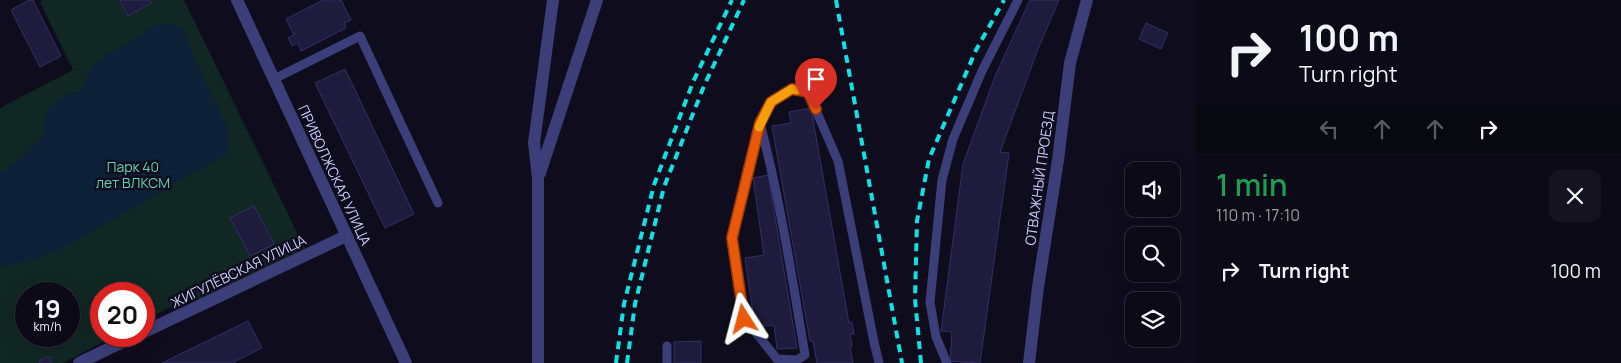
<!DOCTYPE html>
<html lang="en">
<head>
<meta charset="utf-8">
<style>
	:root { --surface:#0b0a16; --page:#14131f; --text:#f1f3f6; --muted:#9a9aa1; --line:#2b2b35 }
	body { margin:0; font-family:Manrope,sans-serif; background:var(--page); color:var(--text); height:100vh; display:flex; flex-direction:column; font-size:19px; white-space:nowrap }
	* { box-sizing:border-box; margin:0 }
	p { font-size:16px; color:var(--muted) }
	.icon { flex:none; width:28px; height:28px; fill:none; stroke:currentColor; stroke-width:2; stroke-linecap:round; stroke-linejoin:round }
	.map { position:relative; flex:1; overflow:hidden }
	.details { display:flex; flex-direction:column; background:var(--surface); width:425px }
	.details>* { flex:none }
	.banner { background:#0b0a16; color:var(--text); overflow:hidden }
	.controls { position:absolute; left:1125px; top:162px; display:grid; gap:10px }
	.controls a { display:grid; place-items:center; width:55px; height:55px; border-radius:10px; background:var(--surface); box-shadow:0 5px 20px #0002,0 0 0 1px var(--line); font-size:25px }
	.speed { position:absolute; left:15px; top:282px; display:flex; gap:10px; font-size:25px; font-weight:700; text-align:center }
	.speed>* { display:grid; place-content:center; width:65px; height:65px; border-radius:50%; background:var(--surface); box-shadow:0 5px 20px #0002,0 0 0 1px var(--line); line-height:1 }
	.speed small { font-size:12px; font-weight:400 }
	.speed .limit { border:8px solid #d22; background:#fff; color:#111 }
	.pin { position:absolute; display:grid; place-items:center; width:42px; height:42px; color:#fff; margin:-51px -21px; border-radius:50% 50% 50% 0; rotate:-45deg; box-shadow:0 0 5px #0007 }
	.pin .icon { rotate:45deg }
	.me { position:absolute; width:55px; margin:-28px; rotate:351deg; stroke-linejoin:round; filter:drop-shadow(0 0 4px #0008) }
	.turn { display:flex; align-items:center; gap:18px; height:105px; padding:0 20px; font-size:22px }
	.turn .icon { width:65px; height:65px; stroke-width:2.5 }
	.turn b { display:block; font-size:35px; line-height:42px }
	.lanes { display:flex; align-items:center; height:48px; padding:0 20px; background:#0003; justify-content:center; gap:25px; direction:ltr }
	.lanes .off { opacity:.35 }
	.round { display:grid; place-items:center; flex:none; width:52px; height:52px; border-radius:10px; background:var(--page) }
	.summary { display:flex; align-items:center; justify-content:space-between; height:85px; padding:0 20px }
	h1 { font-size:30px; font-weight:600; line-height:38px; color:#1e9e55 }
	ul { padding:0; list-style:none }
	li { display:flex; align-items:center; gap:15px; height:65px; padding:0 20px }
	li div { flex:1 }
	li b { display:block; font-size:19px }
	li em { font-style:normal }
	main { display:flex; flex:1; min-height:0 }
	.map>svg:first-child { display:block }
</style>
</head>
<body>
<main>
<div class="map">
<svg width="1196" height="363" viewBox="0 0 1196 363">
	<rect width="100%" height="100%" fill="#0f0d1d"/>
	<path fill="#112724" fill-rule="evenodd" d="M43 0H184L305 249 199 301 188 298 144 321V294H101V336H114L63 363H0V108L73 70 40 2ZM26 294H69V336H26Z"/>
	<polygon fill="#0c2038" points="165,23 182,27 197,64 230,133 227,154 65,247 35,260 0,266 0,174 26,154 41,138 48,109 65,95 81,91 89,72 99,59 137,38 149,28"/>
	<g fill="#1f1b3d" stroke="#342e67">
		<polygon points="29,0 33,0 61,56 40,67 11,10"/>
		<polygon points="120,0 149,0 151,3 128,16"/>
		<polygon points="323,0 334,0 335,2 341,0 351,20 344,23 346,28 301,51 298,43 292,46 288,38 294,35 286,19"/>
		<polygon points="1030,0 1059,0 1038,49 1000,152 1009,153 980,363 950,361 952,332 941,331 963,164 996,74"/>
		<polygon points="1146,23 1168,33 1161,49 1139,39"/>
		<polygon points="345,69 414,214 385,228 315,83"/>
		<polygon points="811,108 849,323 852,322 854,334 850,334 852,346 850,346 853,363 817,363 813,341 810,341 772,126 791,123 789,112"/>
		<polygon points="768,175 787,288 797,348 777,349 774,325 755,327 745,258 764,255 753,178"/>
		<polygon points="254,206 274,244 250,256 230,218"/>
		<polygon points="248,321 262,348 232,363 162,363"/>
		<polygon points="701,341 701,363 674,363 674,342"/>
		<polygon points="49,356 52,363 40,363 39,361"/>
	</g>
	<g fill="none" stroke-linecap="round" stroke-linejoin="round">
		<g stroke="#3b3e79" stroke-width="9">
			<polyline points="274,79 360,36 438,203"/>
			<path d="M760 123C780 199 792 277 805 355L797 360 777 359 745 319 732 238 760 123 771 102 792 89 808 92 838 161 874 342 879 363"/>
			<polyline points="667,363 667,346"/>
			<polyline points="947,363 936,337 930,302 942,180 953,139 982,71 1018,0"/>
		</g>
		<g stroke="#3b3e79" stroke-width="12">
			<polyline points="237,0 406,363"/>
			<polyline points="540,173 597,0"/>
			<polyline points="144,332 346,236"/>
			<polyline points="79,363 135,336"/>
			<polyline points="538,363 538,178 534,143 553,0"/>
			<polyline points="1029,363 1038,287 1058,160 1070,63 1087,0"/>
		</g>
		<g stroke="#0fe2e5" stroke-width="4" stroke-dasharray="8 6" stroke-linecap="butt">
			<polyline points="836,0 902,363"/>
			<polyline points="616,363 624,304 654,185 693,82 732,0"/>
			<polyline points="627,363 635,304 664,187 704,86 744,0"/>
			<polyline points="921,363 915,299 917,221 929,159 976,50 1004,0"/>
		</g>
	</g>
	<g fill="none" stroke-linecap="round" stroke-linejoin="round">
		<defs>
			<polyline id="route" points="744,319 732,238 760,123 771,102 792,89 808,92 816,109"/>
		</defs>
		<use href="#route" stroke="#983908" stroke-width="12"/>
		<use href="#route" stroke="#ea580c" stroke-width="9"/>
		<polyline stroke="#f59e0b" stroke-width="9" points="759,127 771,102 792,89 796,90"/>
	</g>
	<g text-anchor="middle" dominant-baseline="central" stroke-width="5" stroke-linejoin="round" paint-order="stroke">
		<g font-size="14" fill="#5fd6ae" stroke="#0f0d1d">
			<text x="133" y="166">Парк 40<tspan x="133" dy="16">лет ВЛКСМ</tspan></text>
		</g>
		<g font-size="14" fill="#cecdfc" stroke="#0f0d1d">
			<text transform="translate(335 175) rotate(65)">ПРИВОЛЖСКАЯ УЛИЦА</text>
			<text transform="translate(1039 178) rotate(-82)">ОТВАЖНЫЙ ПРОЕЗД</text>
			<text transform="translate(238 271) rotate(-26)">ЖИГУЛЁВСКАЯ УЛИЦА</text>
		</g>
	</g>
</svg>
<div class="controls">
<a><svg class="icon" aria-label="sound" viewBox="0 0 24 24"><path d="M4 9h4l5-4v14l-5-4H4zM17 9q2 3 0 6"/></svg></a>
<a><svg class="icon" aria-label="search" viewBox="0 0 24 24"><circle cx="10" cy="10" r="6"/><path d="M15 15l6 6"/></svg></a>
<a><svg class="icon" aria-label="layers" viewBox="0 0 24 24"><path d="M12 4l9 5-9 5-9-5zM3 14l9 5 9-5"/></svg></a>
</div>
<div class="speed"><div>19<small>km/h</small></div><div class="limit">20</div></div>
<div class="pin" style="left:816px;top:109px;background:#d93025"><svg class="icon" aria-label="arrive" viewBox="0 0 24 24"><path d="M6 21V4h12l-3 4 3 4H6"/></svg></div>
<svg class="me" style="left:744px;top:319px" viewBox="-20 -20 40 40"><path d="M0-17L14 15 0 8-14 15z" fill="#ea580c" stroke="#fff" stroke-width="4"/></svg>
</div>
<section class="details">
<div class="banner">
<div class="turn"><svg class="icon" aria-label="right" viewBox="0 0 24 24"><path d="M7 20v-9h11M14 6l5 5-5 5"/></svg><div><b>100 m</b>Turn right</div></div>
<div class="lanes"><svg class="icon off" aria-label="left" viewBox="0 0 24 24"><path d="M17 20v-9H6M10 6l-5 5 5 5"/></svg><svg class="icon off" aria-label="ahead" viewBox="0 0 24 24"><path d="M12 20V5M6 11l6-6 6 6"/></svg><svg class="icon off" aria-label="ahead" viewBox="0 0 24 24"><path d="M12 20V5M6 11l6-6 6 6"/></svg><svg class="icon" aria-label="right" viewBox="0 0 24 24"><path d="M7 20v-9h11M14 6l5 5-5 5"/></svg></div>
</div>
<div class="summary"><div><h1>1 min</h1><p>110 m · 17:10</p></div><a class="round"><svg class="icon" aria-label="close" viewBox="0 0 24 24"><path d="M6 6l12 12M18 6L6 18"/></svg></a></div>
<ul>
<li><svg class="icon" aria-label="right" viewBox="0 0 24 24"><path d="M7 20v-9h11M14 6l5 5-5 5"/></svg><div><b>Turn right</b></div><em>100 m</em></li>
</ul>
</section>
</main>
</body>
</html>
